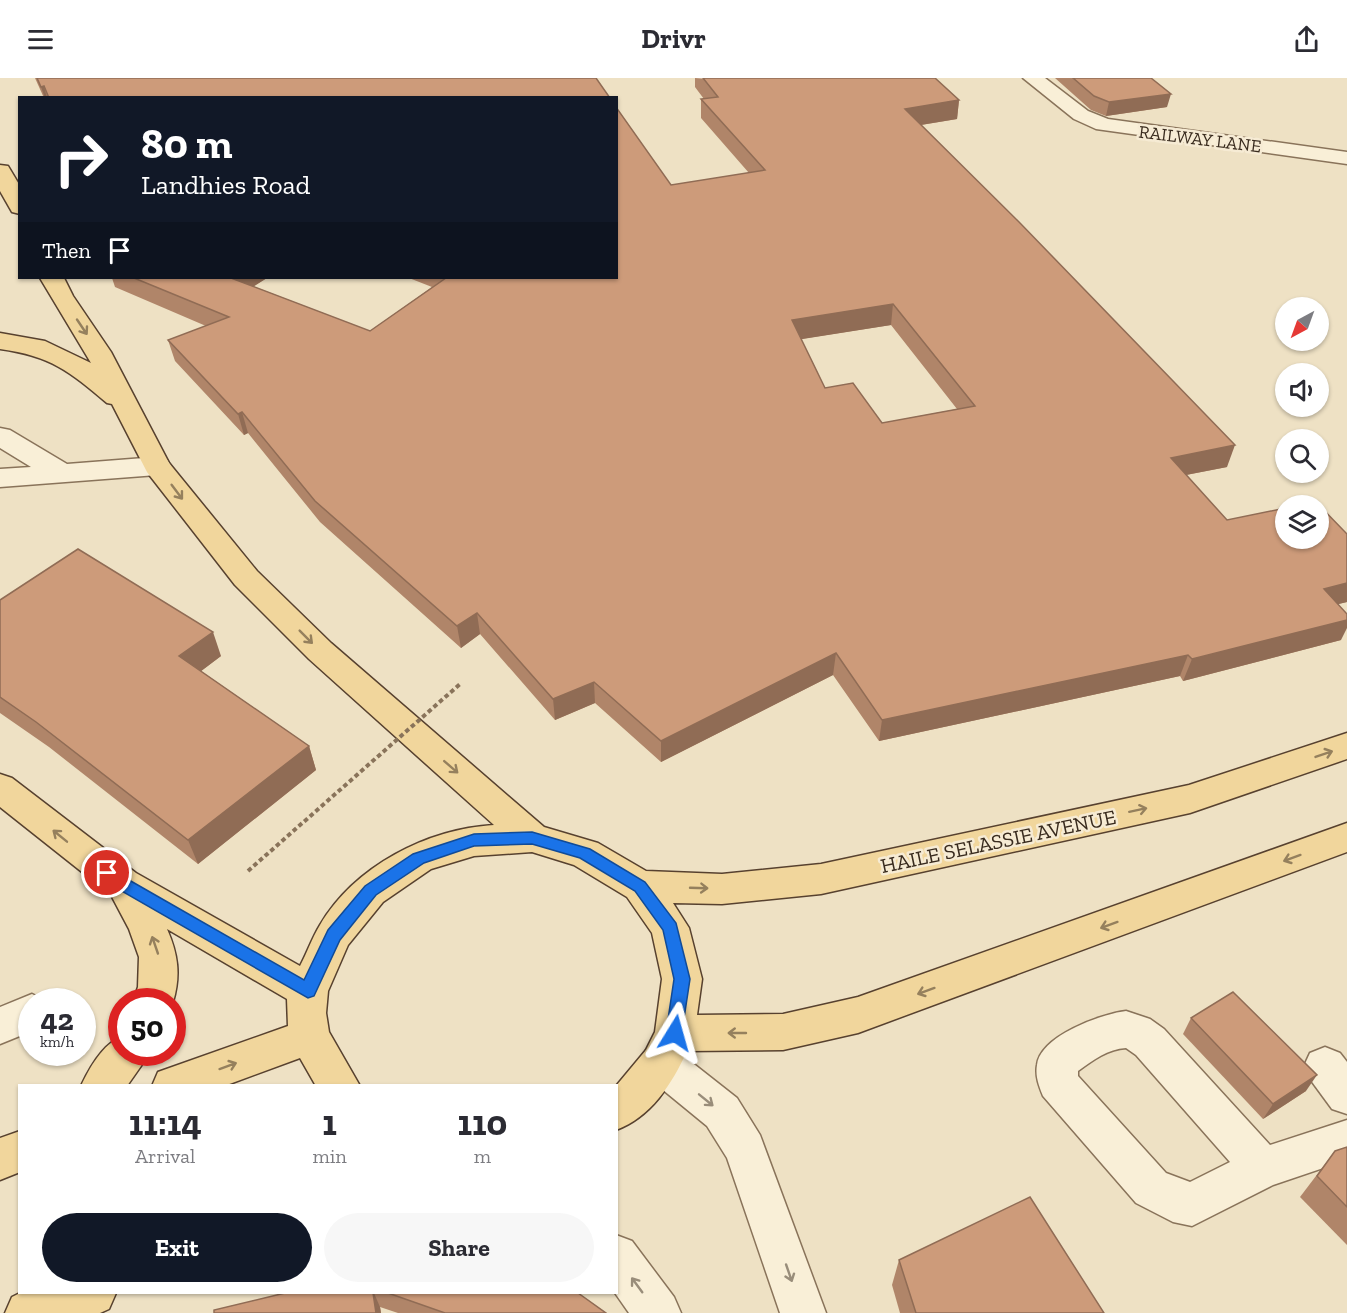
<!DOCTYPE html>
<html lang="en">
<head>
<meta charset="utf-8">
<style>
	:root { --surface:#fff; --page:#f7f7f7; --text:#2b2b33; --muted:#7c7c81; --accent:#111827 }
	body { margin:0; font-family:"Zilla Slab",serif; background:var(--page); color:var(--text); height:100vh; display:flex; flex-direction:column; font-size:22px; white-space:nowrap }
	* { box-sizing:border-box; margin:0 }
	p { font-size:20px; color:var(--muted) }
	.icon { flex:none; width:33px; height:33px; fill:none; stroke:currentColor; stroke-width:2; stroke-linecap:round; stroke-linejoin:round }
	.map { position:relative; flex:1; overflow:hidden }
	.details { position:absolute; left:18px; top:1006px; width:600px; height:210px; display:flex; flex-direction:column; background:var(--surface); border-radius:0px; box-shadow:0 2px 4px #0004 }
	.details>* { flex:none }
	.hud { position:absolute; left:18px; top:18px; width:600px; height:183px; border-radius:0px; box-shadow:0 2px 4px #0004; background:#111827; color:#fff; overflow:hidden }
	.needle { width:39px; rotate:221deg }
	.buttons { position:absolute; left:1275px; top:219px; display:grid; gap:12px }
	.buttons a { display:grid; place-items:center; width:54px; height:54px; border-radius:50%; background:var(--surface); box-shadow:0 2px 4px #0004; font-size:30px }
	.speed { position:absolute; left:18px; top:910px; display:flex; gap:12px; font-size:30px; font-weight:700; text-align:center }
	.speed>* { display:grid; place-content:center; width:78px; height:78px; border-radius:50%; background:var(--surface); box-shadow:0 2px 4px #0004; line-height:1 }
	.speed small { font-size:15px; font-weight:400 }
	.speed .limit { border:9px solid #d22; background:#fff; color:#111 }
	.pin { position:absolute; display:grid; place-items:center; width:51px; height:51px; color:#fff; margin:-26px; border:3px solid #fff; border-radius:50%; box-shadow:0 2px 6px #0007 }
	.me { position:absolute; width:66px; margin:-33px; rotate:8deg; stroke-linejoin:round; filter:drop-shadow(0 0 4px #0008) }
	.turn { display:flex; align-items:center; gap:21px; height:126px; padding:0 24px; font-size:27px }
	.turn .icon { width:78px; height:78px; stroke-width:2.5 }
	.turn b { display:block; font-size:42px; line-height:51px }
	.then { display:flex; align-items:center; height:57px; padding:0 24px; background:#0003; gap:12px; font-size:22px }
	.eta { display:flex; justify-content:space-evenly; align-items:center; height:102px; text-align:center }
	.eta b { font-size:36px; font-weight:700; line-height:42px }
	.primary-button { display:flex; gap:12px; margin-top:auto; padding:12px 24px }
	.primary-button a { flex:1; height:69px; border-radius:36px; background:var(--accent); color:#fff; font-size:24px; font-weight:700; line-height:69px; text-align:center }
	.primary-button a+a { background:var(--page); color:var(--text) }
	header { display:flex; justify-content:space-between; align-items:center; height:78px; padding:0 24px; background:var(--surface); font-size:27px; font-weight:700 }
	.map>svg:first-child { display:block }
</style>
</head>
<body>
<header><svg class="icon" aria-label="menu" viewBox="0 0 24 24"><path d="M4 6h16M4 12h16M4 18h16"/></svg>Drivr<svg class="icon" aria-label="share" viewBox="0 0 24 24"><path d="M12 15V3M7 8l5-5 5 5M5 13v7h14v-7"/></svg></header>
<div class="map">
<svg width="1347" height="1235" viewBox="0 0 1347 1235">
	<rect width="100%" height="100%" fill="#eee1c4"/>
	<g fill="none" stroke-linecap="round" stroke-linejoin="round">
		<defs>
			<g id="minor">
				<polygon points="1023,0 1045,0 1088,33 1108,41 1347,74 1347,86 1096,51 1074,41"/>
				<polygon points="0,350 10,352 67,386 157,379 167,382 171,388 167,394 157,397 0,409 0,391 31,389 0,370"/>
				<polygon points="32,916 47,924 32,924 32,953 0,966 0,929"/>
				<path d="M1126 933 1150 941 1164 951 1270 1067 1347 1042V1082L1273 1107 1192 1148 1173 1144 1136 1125 1043 1018C1039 1008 1035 998 1037 987 1040 958 1101 936 1126 933ZM1126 970 1136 977 1230 1084 1190 1104 1166 1095 1078 998V993C1093 982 1108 971 1126 970Z"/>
				<polygon points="661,966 676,972 737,1020 760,1057 826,1235 780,1235 727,1080 707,1048 646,998 640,985 646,972"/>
				<polygon points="1325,969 1340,975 1347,984 1347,1036 1332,1031 1310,1001 1304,988 1310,975"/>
				<polygon points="616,1157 632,1163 674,1219 681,1235 629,1235 615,1215"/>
			</g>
			<g id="major">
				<polygon points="0,87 8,88 20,108 20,136 12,134 0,113"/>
				<path d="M40 200H64L73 218 111 274 169 385 257 493 331 565 544 749 598 765 646 793 722 796 821 786 1189 707 1347 655V681L1190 735 821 816 722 826 673 825 689 850 702 901 697 937 783 936 858 919 1347 745V774L858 955 783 972 687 973C672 1006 651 1039 616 1052V1008L646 972 655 954 662 901 652 855 627 819 574 787 532 774 474 778 431 791 383 824 348 867 328 913 326 935 329 954 360 1008H316L300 980 224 1008H152L158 994 288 948 287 921 167 851C178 876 181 897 173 924H133L138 909 139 879 129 851 111 817 0 729V696L12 700 136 795 300 888C307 875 312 860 320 847 355 788 427 751 494 747L309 581 235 507 147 394 112 326 107 325C69 293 51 278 0 271V255L45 263 91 285Z"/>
				<path d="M122 959V975H147L141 988 127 1008H81C89 991 103 965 122 959Z"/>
				<polygon points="20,1053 20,1094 0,1102 0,1060"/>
				<polygon points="20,1215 116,1215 109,1231 100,1235 5,1235 12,1219"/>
			</g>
		</defs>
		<use href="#minor" stroke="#89735a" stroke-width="3"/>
		<use href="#major" stroke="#57412f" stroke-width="3"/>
		<use href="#minor" fill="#f9efd7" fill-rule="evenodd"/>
		<use href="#major" fill="#f1d69c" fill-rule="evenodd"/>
		<polyline stroke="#89735a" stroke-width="4" stroke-dasharray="4.5 3" stroke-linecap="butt" points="248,793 460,606"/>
	</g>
	<g fill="#b08569" fill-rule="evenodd">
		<polygon points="35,0 596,0 610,20 44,20"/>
		<path d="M695 0 959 22 957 41 921 47 1227 389 1186 397 1227 442 1347 524 1338 526 1341 562 1183 603 1180 598 879 663 833 597 661 684 595 625 555 642 480 556 461 570 320 444 248 355 244 357 175 283 168 262 206 248 115 209 112 200H267L253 208 370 253 432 209 409 200H616V29L671 107 749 95 701 40V21H704L695 9ZM891 247 957 331 882 345 825 310 801 261Z"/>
		<polygon points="1055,0 1151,0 1167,29 1106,38 1091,32"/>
		<polygon points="0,522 221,578 201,593 309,668 316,692 198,786 49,669 0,635"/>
		<polygon points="1191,940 1306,1013 1263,1041 1183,956"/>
		<polygon points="1347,1069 1347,1167 1300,1119 1335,1073"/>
		<polygon points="899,1182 1104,1235 900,1235 892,1207"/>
		<polygon points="285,1215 578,1215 606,1235 398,1235 380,1229 381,1235 214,1235"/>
	</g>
	<g fill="#906c55">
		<polygon points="44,8 47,20 45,20 41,9"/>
		<polygon points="1171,16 1167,29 1106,38 1109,24"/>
		<polygon points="959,22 957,41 902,50 905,31"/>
		<polygon points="230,200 267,200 235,220"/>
		<polygon points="893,226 891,247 790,263 792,242"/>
		<polygon points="242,334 248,355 244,357 238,336"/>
		<polygon points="1235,367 1227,389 1165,401 1171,380"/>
		<polygon points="1347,505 1347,524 1314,532 1324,511"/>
		<polygon points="477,535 480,556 461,570 457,548"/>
		<polygon points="1347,542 1347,550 1341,562 1183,603 1192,581"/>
		<polygon points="213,554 221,578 188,603 179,578"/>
		<polygon points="836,575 833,597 661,684 661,663"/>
		<polygon points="1188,577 1180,598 879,663 882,642"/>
		<polygon points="594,604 595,625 555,642 553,621"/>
		<polygon points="309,668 316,692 198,786 188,762"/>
		<polygon points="1317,997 1306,1013 1263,1041 1273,1026"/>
		<polygon points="373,1215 374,1215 380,1229 381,1235 376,1235"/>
	</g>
	<g fill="#cd9b7a" stroke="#906c55" stroke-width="1.5" fill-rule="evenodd">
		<polygon points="37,0 596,0 610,20 49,20 44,8 41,9"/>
		<path d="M703 0H935L959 22 905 31 1020 145 1235 367 1171 380 1227 442 1286 430V460H1318V428H1295L1315 423 1347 456V505L1324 511 1347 536V542L1192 581 1188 577 882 642 836 575 661 663 594 604 553 621 477 535 457 548 315 423 242 334 238 336 168 262 229 239 134 200H231L370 253 446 200H616V102L617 101 616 99V29L671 107 765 92 701 21 718 19ZM893 226 975 328 882 345 853 305 825 310 792 242Z"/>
		<polygon points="1073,0 1151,0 1171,16 1109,24 1094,18"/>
		<polygon points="78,471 213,554 179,578 309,668 188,762 36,644 0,619 0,522"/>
		<polygon points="1233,914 1317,997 1273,1026 1191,940"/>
		<polygon points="1347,1069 1347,1129 1317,1098 1335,1073"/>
		<polygon points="1030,1119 1104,1235 916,1235 899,1182"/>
		<polygon points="285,1215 373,1215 376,1235 214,1235 214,1232"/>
		<polygon points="388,1215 578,1215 606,1235 445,1235"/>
	</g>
	<defs><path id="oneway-shaft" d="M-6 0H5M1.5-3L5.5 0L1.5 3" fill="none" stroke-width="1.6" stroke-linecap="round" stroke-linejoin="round" transform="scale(1.5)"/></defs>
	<g stroke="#95805d">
		<use href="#oneway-shaft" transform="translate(82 249) rotate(56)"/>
		<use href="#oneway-shaft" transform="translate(177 414) rotate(53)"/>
		<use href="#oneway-shaft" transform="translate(306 559) rotate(45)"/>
		<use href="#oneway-shaft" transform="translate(1324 676) rotate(-19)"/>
		<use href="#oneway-shaft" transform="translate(451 689) rotate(41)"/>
		<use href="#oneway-shaft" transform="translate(1138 732) rotate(-12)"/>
		<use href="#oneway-shaft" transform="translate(60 758) rotate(-141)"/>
		<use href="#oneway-shaft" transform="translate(1292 780) rotate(160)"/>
		<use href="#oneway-shaft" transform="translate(699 810) rotate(2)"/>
		<use href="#oneway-shaft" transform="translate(1109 847) rotate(160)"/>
		<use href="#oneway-shaft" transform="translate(155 867) rotate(-109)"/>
		<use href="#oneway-shaft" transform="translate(926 913) rotate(160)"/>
		<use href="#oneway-shaft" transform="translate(737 955) rotate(180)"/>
		<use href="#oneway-shaft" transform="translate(228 988) rotate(-20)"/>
	</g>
	<g stroke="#998d7a">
		<use href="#oneway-shaft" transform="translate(706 1022) rotate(39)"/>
		<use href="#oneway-shaft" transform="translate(789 1195) rotate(71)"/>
		<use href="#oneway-shaft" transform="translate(637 1207) rotate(-126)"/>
	</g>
	<path fill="#1a73e8" stroke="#114b97" stroke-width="1.5" d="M532 754 590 771 645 804 676 845 690 901 681 960 675 963 669 960 666 955 674 901 663 852 635 813 580 780 532 766 474 768 424 785 376 817 340 862 314 918 308 920 118 811 100 795 102 790C112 787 121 796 129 802L304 902 328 852 365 808 413 776 474 756Z"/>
	<g text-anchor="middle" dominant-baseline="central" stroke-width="5" stroke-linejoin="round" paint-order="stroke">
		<g font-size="18" fill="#392b1e" stroke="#f6ebd4">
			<text transform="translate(1200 61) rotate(7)">RAILWAY LANE</text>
		</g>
		<g font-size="21" fill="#392b1e" stroke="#f6ebd4">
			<text transform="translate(998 763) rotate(-12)">HAILE SELASSIE AVENUE</text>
		</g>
	</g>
</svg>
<div class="buttons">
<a><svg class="needle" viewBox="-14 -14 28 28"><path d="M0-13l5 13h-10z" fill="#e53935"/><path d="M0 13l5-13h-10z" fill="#7c7c81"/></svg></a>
<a><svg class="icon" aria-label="sound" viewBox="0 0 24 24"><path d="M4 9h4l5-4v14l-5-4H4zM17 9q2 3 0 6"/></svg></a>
<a><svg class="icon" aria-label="search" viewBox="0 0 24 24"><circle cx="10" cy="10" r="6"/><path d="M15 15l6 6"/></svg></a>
<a><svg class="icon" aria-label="layers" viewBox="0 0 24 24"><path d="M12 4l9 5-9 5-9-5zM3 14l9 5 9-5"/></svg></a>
</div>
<div class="speed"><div>42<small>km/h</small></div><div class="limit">50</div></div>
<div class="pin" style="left:107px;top:795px;background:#d93025"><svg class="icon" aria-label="arrive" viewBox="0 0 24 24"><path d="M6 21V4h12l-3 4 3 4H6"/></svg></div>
<svg class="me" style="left:675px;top:955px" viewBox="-20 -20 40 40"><path d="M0-17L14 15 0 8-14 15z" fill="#1a73e8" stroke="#fff" stroke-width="4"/></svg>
<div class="hud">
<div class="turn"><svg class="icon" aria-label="right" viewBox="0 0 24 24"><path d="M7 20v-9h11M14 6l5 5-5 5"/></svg><div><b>80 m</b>Landhies Road</div></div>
<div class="then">Then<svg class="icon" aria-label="arrive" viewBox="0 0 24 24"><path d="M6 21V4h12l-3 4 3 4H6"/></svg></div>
</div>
<section class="details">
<div class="eta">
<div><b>11:14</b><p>Arrival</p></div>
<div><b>1</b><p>min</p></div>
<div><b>110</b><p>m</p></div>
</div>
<div class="primary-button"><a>Exit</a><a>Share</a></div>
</section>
</div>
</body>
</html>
